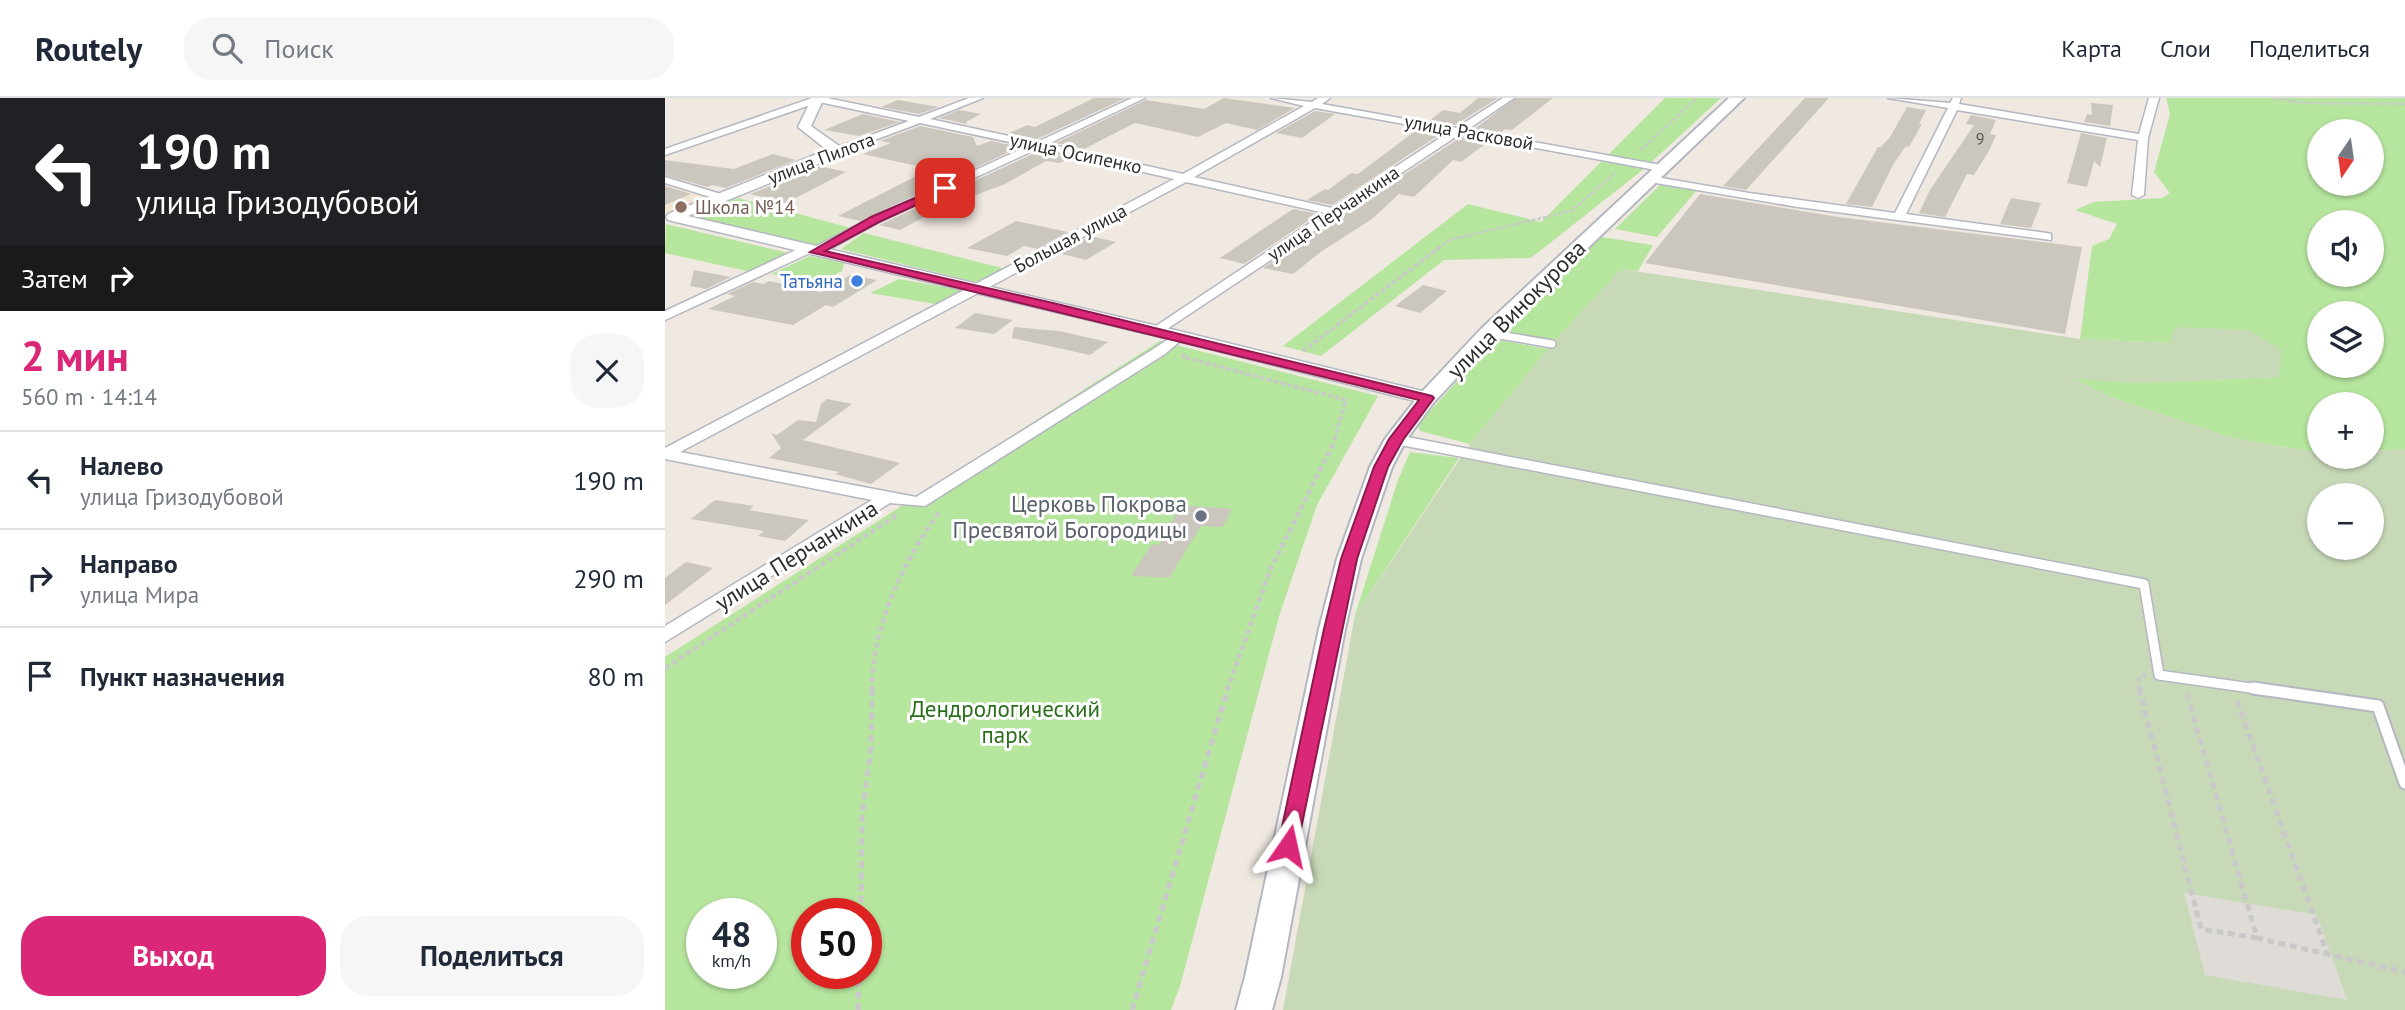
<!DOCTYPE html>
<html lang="ru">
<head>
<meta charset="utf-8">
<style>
	:root { --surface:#fff; --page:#f6f6f7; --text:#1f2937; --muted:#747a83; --line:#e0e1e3; --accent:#db2777 }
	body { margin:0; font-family:"PT Sans",sans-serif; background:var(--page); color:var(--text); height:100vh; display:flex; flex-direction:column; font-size:26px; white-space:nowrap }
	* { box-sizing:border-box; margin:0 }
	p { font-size:23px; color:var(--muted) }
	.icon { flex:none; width:38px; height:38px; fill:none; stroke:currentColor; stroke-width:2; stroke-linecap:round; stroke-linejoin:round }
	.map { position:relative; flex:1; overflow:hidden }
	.sheet { display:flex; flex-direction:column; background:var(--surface); width:665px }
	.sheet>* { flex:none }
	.top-card { background:#202124; color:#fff; overflow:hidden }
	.needle { width:46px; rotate:193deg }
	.fabs { position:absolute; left:1642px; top:21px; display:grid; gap:14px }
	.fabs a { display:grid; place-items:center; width:77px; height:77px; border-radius:50%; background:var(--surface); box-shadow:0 2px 5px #0004; font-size:35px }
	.speed { position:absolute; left:21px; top:800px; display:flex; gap:14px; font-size:35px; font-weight:700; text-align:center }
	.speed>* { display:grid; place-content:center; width:91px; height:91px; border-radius:50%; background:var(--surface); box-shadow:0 2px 5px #0004; line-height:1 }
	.speed small { font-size:18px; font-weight:400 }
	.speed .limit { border:10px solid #d22; background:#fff; color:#111 }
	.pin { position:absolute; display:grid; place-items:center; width:60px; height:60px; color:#fff; margin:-30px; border-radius:14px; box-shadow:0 4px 10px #0006 }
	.me { position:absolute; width:77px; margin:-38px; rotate:11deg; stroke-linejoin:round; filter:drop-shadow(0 0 5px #0008) }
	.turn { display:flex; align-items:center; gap:24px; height:147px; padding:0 21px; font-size:32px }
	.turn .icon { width:91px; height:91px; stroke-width:2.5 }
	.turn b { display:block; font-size:49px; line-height:60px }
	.then { display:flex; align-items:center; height:66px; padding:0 21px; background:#0003; gap:14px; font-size:26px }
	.round { display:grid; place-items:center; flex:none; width:74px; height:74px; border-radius:28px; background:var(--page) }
	.head { display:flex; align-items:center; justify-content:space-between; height:119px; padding:0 21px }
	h1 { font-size:42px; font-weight:700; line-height:52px; color:var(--accent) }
	.primary-button { display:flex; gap:14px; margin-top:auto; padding:14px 21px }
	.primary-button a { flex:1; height:80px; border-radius:28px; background:var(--accent); color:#fff; font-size:28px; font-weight:700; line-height:80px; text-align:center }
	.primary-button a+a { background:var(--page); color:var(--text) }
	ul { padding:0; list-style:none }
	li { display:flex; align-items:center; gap:21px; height:98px; padding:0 21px; border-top:2px solid var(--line) }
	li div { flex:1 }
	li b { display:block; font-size:26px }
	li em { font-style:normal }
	header { display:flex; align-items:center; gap:42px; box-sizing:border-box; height:98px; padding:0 35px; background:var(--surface); border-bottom:2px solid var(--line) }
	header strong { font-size:33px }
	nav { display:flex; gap:38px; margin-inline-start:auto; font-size:24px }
	.search { width:490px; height:63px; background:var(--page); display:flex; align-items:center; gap:18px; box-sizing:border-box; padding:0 24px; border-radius:28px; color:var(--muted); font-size:26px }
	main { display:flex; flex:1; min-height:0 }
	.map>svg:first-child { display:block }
</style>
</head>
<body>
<header>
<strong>Routely</strong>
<div class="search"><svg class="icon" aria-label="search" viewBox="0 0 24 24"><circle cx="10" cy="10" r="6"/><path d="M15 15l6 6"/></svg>Поиск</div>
<nav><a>Карта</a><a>Слои</a><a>Поделиться</a></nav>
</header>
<main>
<section class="sheet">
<div class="top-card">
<div class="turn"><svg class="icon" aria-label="left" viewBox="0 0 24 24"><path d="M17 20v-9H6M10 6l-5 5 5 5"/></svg><div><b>190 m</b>улица Гризодубовой</div></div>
<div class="then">Затем<svg class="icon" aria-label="right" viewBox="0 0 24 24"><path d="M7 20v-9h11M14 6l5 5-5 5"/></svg></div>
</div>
<div class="head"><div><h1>2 мин</h1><p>560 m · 14:14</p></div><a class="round"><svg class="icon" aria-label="close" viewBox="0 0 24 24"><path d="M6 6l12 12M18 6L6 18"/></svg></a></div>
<ul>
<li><svg class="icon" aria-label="left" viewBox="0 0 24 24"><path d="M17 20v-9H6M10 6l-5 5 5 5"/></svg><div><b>Налево</b><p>улица Гризодубовой</p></div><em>190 m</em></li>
<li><svg class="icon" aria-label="right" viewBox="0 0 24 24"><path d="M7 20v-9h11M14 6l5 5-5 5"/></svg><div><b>Направо</b><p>улица Мира</p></div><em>290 m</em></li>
<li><svg class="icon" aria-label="arrive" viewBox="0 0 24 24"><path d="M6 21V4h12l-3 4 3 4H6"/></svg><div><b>Пункт назначения</b></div><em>80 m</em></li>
</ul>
<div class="primary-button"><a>Выход</a><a>Поделиться</a></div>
</section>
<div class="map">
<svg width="1740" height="912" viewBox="0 0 1740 912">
	<rect width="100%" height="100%" fill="#efe9e1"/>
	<polygon fill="#f0e6d1" points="0,82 55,99 0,122"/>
	<g fill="#b6e59e" fill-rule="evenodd">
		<polygon points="1000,0 1056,0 980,70 866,160 779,162 656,258 618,248 803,106 876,124"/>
		<path d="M1501 0H1740V351L1706 353V306H1654V355L1567 340 1443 298 1407 280 1474 285 1613 279 1505 245 1415 241 1427 148 1444 141 1452 126 1410 112 1429 104 1497 100 1505 95 1489 74 1505 16ZM1654 33H1706V86H1654ZM1654 124H1706V177H1654ZM1654 215H1706V268H1654Z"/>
		<polygon points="995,87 1031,93 992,139 950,131"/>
		<polygon points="73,100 186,130 152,147 36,120 33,115"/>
		<polygon points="1,126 127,156 97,170 82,173 0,155"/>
		<polygon points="199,135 337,170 317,183 307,183 176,151"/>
		<polygon points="936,139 988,147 973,173 956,171 890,243 838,233"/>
		<polygon points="145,158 179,165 177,173 155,184 106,176"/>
		<polygon points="234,181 295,192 295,196 276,207 205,195"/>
		<polygon points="829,241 883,251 805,346 755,333 753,327"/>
		<path d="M495 243 713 298 652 407 615 515 515 888 506 912H0V559ZM37 816H96V875H37ZM142 816H201V875H142Z"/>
		<polygon points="745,354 794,360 690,517 733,382"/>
	</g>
	<path fill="#c8d9b8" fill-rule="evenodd" d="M956 171 1415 241 1505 245 1510 229 1584 232 1616 252 1614 279 1474 285 1409 281 1443 298 1567 340 1654 355V359H1706V353L1740 351V912H618L690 517 805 346 887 246ZM1654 397H1706V450H1654Z"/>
	<polygon fill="#dfdcd8" points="1519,795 1652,817 1682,902 1540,877"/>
	<g fill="#cbc7bf">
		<polygon points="429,0 461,0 372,41 344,35 363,27 370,29"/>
		<polygon points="559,0 630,10 592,32 561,25 533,39 470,25 419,51 391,45 481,2 539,11"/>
		<polygon points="813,0 833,0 790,27 764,23 778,12 795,15"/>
		<polygon points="851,0 888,0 847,32 840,31 835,35 809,31"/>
		<polygon points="1140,0 1164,0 1081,92 1058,88"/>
		<polygon points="233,2 274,9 254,16 216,9"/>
		<polygon points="1426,5 1448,7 1445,28 1419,24 1422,16 1427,17"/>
		<polygon points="1242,9 1261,12 1254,26 1257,26 1244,49 1241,48 1229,65 1207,109 1181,106 1213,49 1216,49 1225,39"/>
		<polygon points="294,12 316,16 301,24 302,26 274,20"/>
		<polygon points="650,13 670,16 637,40 611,35"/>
		<polygon points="198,16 235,24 194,38 159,32"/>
		<polygon points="1306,17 1331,22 1325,36 1331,37 1325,51 1309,77 1302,76 1280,119 1254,115 1265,92 1309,27 1301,26"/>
		<polygon points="255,28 308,39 312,48 326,43 355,49 195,123 173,118 265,71 198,56 226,45 215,43"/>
		<polygon points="753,31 777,35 667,107 642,102 660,91 663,92 686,75 693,76"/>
		<polygon points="1416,35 1442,40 1435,69 1429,63 1422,89 1402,85"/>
		<polygon points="796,39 823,44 796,64 788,62 749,99 734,96 707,121 657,153 628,176 598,170"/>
		<polygon points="374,53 405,60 395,65 381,63 340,86 311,97 304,95 235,132 214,127"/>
		<polygon points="108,56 131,62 61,90 47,87 42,89 0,77 0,62 69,71"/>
		<polygon points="155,68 181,74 121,105 85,96"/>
		<polygon points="0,88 26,96 0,107"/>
		<polygon points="1035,96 1173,119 1417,149 1400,236 980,165"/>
		<polygon points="1346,100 1376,105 1366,130 1335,126"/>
		<polygon points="628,111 653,116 579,166 555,160"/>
		<polygon points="351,123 403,134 372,151 359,148 342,158 302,150"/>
		<polygon points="425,138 451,144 421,162 393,155"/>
		<polygon points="29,172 66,179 41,191 25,188"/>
		<polygon points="185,177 212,182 168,209 161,207 128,227 43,211 70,198 62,196 88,184 98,186 104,183 156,194"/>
		<polygon points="758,187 782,193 755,215 730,208"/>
		<polygon points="310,215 348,222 329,236 290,230"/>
		<polygon points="349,229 394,233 443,244 425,257 347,240"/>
		<polygon points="162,301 187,306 138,342 235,365 206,386 170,376 174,374 104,360 116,350 106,335 112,337 133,322 151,324 156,306"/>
		<polygon points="50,402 89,408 84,412 144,422 120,443 93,438 99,433 26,421"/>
		<polygon points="516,407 567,411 558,429 536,428 504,480 466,478 487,446 494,447"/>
		<polygon points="21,464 48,470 0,507 0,480"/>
	</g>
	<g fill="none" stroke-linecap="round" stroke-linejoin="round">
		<defs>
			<g id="service-far2">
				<polyline points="823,235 887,246"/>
				<polyline points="731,341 743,343"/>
			</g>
			<polyline id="service-far1" points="734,342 1479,486 1494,577 1600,592"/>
			<polyline id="service" points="1588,590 1713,608 1740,685"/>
			<g id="minor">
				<path d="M147 0H162L254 19 304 0H318L265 21 372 44 467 0H480L383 46 518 76 639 8 606 0 647 4 653 0H665L657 6 791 30 838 0H849L802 32 996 67 1001 70 996 73 795 36 493 237 488 236V230L660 115 521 84 15 354 251 399 490 250 514 234 521 238 500 256 260 408 225 405 0 544V528L207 402 0 361V350L509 81 374 50 214 124 154 157 145 155 0 222V213L137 149 146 151 206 120 363 48 255 25 172 56 168 55V51L244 23 154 4 0 57V51ZM650 10 784 34 667 110 529 79Z"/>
				<polygon points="1223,0 1285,5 1288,0 1296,0 1294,6 1474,36 1484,0 1494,0 1483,40 1479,97 1473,100 1467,97 1473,42 1292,12 1241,116 1382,135 1386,136 1386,142 1133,109 985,84 980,81 985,78 1084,95 1230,115 1283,10"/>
				<polygon points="0,79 59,97 61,99 55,102 0,85"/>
			</g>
			<polygon id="tertiary" points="147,0 159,0 146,28 177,50 177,56 23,118 514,233 769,296 772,300 762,306 513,243 3,122 1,119 3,116 162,52 133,29"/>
			<polygon id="secondary" points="1064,0 1079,0 830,239 769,304 741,342 727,369 696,461 680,531 616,879 607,912 571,912 580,879 654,531 672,461 705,369 720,341 755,296 816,231"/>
		</defs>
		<use href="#service-far2" stroke="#b4b7c1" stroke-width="10"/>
		<use href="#service-far1" stroke="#b4b7c1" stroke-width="12"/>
		<use href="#service" stroke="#b4b7c1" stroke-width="15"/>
		<use href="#minor" stroke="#b4b7c1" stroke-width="3"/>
		<use href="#tertiary" stroke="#b4b7c1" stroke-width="3"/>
		<use href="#secondary" stroke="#b4b7c1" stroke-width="4"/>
		<g stroke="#c9c9c9" stroke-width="2.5" stroke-dasharray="3.5 2" stroke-linecap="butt">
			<polyline points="1607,0 1638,5 1740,6"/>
			<polyline points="976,52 1032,0"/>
			<polyline points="773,150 784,142 906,113 951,74"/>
		</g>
		<g stroke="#c9c9c9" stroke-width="3.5" stroke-dasharray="4.5 2.5" stroke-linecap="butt">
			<polyline points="638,253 775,149"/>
			<polyline points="519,255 518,259 681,302 669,343"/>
		</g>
		<g stroke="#c9c9c9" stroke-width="4.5" stroke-dasharray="5 3.5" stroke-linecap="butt">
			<polyline points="0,570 232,417"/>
			<path d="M207 592C207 529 238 463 275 413"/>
			<polyline points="562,592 606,470 670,342"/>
			<polyline points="1474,592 1474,578 1481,577"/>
		</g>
		<g stroke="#c9c9c9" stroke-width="5" stroke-dasharray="7 4.5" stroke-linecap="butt">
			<polyline points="1474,590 1536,831 1592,840"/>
			<polyline points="1522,596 1592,840 1740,874"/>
			<polyline points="1572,603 1662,855"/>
			<polyline points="196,816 197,718 206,650 207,590"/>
			<polyline points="193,912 194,875"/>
			<polyline points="467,912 563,590"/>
		</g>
		<use href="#service-far2" stroke="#fff" stroke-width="7"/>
		<use href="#service-far1" stroke="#fff" stroke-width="9"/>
		<use href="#service" stroke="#fff" stroke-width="11"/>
		<use href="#minor" fill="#fff" fill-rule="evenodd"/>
		<use href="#tertiary" fill="#fff" fill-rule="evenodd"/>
		<use href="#secondary" fill="#fff" fill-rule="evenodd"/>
	</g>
	<polygon fill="#db2777" stroke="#8e194d" stroke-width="2" points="280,87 285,90 284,92 214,124 160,153 388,205 767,298 769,300 738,342 723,369 692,461 631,755 623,757 616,755 613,748 659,531 676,461 709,369 724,341 754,302 145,154 206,119"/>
	<circle fill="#8d6e63" stroke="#fff" stroke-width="2.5" cx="16" cy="109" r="7"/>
	<circle fill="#3f7fe0" stroke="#fff" stroke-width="2.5" cx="192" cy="183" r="7"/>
	<circle fill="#6b7280" stroke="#fff" stroke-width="2.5" cx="536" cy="418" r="7"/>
	<g text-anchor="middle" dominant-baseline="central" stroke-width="6" stroke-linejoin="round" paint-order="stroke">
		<g font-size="16" fill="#555452">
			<text x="1315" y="40">9</text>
		</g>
		<g font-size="19" fill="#2e2e2e" stroke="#fff">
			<text transform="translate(804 34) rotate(10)">улица Расковой</text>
			<text transform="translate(411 55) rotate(12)">улица Осипенко</text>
			<text transform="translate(156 60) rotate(-21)">улица Пилота</text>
			<text transform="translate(668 115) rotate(-34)">улица Перчанкина</text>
			<text transform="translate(405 140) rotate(-28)">Большая улица</text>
		</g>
		<g font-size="19" fill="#785e54" stroke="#fff" text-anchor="start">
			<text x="30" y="109">Школа №14</text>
		</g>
		<g font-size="19" fill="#366cbe" stroke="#fff" text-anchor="end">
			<text x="178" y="183">Татьяна</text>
		</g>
		<g font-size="23" fill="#2e2e2e" stroke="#fff">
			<text transform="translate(851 211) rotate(-45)">улица Винокурова</text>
			<text transform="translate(131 457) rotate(-32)">улица Перчанкина</text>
		</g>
		<g font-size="23" fill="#5b616d" stroke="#fff" text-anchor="end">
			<text x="522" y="405">Церковь Покрова<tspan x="522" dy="26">Пресвятой Богородицы</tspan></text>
		</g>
		<g font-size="23" fill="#2c6e1b" stroke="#fff">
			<text x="340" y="610">Дендрологический<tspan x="340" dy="26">парк</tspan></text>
		</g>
	</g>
</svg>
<div class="fabs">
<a><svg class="needle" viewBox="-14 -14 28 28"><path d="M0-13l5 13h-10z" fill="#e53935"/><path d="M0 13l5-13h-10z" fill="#747a83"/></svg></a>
<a><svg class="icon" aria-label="sound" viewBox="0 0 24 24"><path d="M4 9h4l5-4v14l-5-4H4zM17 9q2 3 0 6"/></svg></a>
<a><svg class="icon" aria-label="layers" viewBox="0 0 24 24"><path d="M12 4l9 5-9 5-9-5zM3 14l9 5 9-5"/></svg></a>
<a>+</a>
<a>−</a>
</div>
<div class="speed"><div>48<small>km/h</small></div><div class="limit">50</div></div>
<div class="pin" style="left:280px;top:90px;background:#d93025"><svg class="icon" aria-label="arrive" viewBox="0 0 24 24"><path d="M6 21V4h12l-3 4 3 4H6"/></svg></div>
<svg class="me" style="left:623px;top:748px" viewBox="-20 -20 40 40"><path d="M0-17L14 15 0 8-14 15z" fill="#db2777" stroke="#fff" stroke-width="4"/></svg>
</div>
</main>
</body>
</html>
